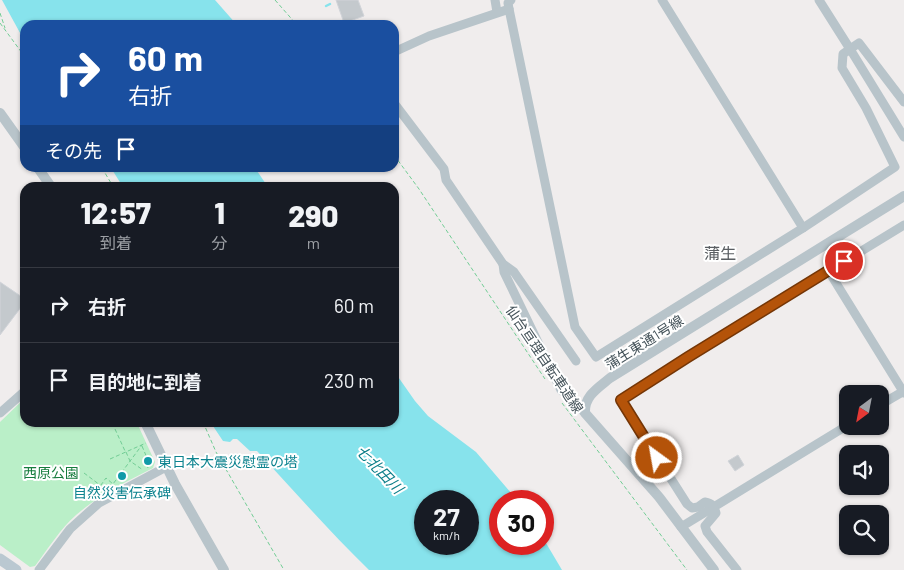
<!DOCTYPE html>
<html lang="ja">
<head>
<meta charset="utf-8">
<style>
	:root { --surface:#171b24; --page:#20242c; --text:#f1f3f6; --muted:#9ea1a6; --line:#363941 }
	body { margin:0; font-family:Barlow,"Noto Sans JP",sans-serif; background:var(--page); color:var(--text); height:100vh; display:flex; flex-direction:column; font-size:19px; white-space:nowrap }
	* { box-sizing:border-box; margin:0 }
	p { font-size:16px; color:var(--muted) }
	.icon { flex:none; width:28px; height:28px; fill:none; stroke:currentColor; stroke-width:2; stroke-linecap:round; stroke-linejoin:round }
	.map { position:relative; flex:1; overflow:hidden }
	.drawer { position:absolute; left:20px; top:182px; width:379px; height:245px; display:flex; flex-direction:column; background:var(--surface); border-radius:15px; box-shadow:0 1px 4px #0004 }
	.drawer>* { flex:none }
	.hud { position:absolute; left:20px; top:20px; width:379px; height:152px; border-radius:15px; box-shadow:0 1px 4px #0004; background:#1a4fa0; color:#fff; overflow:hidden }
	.needle { width:32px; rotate:212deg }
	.controls { position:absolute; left:839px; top:385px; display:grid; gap:10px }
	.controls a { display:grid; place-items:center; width:50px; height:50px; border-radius:10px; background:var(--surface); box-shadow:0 1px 4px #0004; font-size:25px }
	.speed { position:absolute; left:414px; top:490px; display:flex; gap:10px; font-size:25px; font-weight:700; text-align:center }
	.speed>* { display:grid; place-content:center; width:65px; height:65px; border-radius:50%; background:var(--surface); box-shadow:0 1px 4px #0004; line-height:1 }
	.speed small { font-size:12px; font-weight:400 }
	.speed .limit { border:8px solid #d22; background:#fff; color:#111 }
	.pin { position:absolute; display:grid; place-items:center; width:42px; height:42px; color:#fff; margin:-21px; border:2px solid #fff; border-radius:50%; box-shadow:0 1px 5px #0007 }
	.me { position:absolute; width:55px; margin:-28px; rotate:328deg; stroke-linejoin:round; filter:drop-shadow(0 0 4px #0008) }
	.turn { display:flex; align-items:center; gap:18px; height:105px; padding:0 25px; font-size:22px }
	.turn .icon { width:65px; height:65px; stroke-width:2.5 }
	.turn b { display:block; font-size:35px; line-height:42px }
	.then { display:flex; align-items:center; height:48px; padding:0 25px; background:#0003; gap:10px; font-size:19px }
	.eta { display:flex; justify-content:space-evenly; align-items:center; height:85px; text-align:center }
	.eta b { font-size:30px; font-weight:800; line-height:35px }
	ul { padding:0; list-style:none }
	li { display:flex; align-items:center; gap:15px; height:75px; padding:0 25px; border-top:1px solid var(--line) }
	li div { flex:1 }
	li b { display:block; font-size:19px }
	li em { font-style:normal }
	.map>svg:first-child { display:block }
</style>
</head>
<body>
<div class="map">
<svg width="904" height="570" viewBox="0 0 904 570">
	<rect width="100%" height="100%" fill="#f0eded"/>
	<path fill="#baefc8" d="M25 398V422L137 423 155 462 153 468C126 482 99 495 76 515 60 529 48 549 35 566L30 567 0 545V422Z"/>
	<g fill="#87e3ec" fill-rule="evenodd">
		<polygon points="2,0 215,0 237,25 25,25 25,42"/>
		<polygon points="111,168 255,168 268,187 123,187"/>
		<path d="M394 371 415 401 428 416 476 452 518 501H500V544H542L543 538 562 570H369C330 532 294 491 257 451H250L237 439H233L230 442 223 441 211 423 394 422ZM425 501H468V544H425Z"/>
	</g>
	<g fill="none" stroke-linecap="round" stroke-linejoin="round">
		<polyline stroke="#87e3ec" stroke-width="2.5" points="326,6 330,4"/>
	</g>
	<g fill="#c4c9cd" stroke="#d1d4d9">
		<polygon points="336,0 358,0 364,16 344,23"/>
		<polygon points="0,282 25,299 25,302 0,335"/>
		<polygon points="738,455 744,465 735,471 728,461"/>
	</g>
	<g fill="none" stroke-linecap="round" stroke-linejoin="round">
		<g stroke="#72cd95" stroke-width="1" stroke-dasharray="4 2.5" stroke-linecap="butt">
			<polyline points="275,0 297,25"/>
			<polyline points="0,13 5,28"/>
			<polyline points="0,23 25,57"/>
			<polyline points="394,155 419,189 545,379"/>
			<polyline points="102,168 114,188"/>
			<polyline points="562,403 687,570"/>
			<polyline points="203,422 216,452 284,570"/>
			<polyline points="115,429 125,451"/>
			<polyline points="142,446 147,458 146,462 148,468"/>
			<polyline points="126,452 130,461 143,470"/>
			<polyline points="110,459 146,443"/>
			<polyline points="84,473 100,485"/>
			<polyline points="93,496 106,478 113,484 142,445"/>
		</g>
		<g stroke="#b8c4ca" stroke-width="9">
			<polyline points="495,0 497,12"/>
			<polyline points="511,0 508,3 509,9 575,327 596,357 803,228 895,167 866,108 842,68 843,54 850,49 904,137"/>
			<polyline points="662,0 803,228"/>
			<polyline points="819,0 850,49 859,43 904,102"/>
			<polyline points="394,52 429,36 509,9"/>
			<polyline points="394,103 444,169 446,180 503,264 514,272 576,361"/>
			<polyline points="503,264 504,272 561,390 585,413"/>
			<polyline points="828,270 904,393"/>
			<polyline points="880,405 904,391"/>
			<polyline points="0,413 25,391"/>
			<polyline points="681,527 848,425"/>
			<polyline points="39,570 70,529 99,503 166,467"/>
			<path d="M737 570 707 532 705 526 716 513C714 506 712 503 705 502L698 507 692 508 687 504 621 400 688 357 904 225"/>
		</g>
		<g stroke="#b8c4ca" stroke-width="10">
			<polyline points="0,113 25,148"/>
			<polyline points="38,168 52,188"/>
			<polyline points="145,422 175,484 224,570"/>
			<path d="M714 570 659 497 585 413C584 396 598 388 610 378L904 196"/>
		</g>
		<polyline stroke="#bac8d1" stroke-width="11" points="0,559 16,570"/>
	</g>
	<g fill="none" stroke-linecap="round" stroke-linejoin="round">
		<defs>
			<polyline id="route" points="657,458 621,400 688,357 844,261"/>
		</defs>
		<use href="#route" stroke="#753606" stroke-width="12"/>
		<use href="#route" stroke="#b45309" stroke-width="9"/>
	</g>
	<g fill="#0f9aa8" stroke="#fff" stroke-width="2">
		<circle cx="148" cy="461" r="5"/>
		<circle cx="122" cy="476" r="5"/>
	</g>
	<g text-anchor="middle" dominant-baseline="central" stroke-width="4" stroke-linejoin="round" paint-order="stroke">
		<g font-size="14" fill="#45535a" stroke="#fff">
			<text transform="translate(644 342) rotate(-32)">蒲生東通1号線</text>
			<text transform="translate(545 359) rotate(56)">仙台亘理自転車道線</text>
		</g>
		<g font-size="14" fill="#0d838f" stroke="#fff" text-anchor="start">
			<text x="158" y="461">東日本大震災慰霊の塔</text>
			<text x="122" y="492" text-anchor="middle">自然災害伝承碑</text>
		</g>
		<g font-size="14" fill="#167c3d" stroke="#fff">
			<text x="51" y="472">西原公園</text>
		</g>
		<g font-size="15" font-style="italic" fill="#0c7e89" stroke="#fff">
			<text transform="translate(380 469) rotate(46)">七北田川</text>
		</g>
		<g font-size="16" fill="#5a5e62" stroke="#fff">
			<text x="720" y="252">蒲生</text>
		</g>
	</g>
</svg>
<div class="controls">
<a><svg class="needle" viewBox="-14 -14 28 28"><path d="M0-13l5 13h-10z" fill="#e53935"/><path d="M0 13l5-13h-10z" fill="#9ea1a6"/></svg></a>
<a><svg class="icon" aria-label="sound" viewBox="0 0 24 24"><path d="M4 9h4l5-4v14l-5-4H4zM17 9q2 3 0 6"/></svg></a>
<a><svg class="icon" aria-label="search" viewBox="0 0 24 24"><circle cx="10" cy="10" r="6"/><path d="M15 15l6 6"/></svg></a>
</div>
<div class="speed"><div>27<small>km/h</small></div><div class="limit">30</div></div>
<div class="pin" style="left:844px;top:261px;background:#d93025"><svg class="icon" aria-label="arrive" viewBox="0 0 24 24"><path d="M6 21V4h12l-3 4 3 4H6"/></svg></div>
<svg class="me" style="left:657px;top:458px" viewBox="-20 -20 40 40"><circle r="17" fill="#b45309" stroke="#fff" stroke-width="3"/><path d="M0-11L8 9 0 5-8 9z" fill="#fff"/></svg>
<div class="hud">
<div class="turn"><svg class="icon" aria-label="right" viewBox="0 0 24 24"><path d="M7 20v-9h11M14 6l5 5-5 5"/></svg><div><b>60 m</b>右折</div></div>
<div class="then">その先<svg class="icon" aria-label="arrive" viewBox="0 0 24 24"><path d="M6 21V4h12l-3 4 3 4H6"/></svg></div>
</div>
<section class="drawer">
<div class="eta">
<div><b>12:57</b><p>到着</p></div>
<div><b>1</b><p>分</p></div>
<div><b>290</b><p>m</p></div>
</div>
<ul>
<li><svg class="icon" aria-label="right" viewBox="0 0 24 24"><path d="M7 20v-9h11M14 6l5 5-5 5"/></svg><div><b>右折</b></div><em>60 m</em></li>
<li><svg class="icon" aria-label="arrive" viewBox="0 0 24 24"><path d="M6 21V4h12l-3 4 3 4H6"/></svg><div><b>目的地に到着</b></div><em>230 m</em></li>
</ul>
</section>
</div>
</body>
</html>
